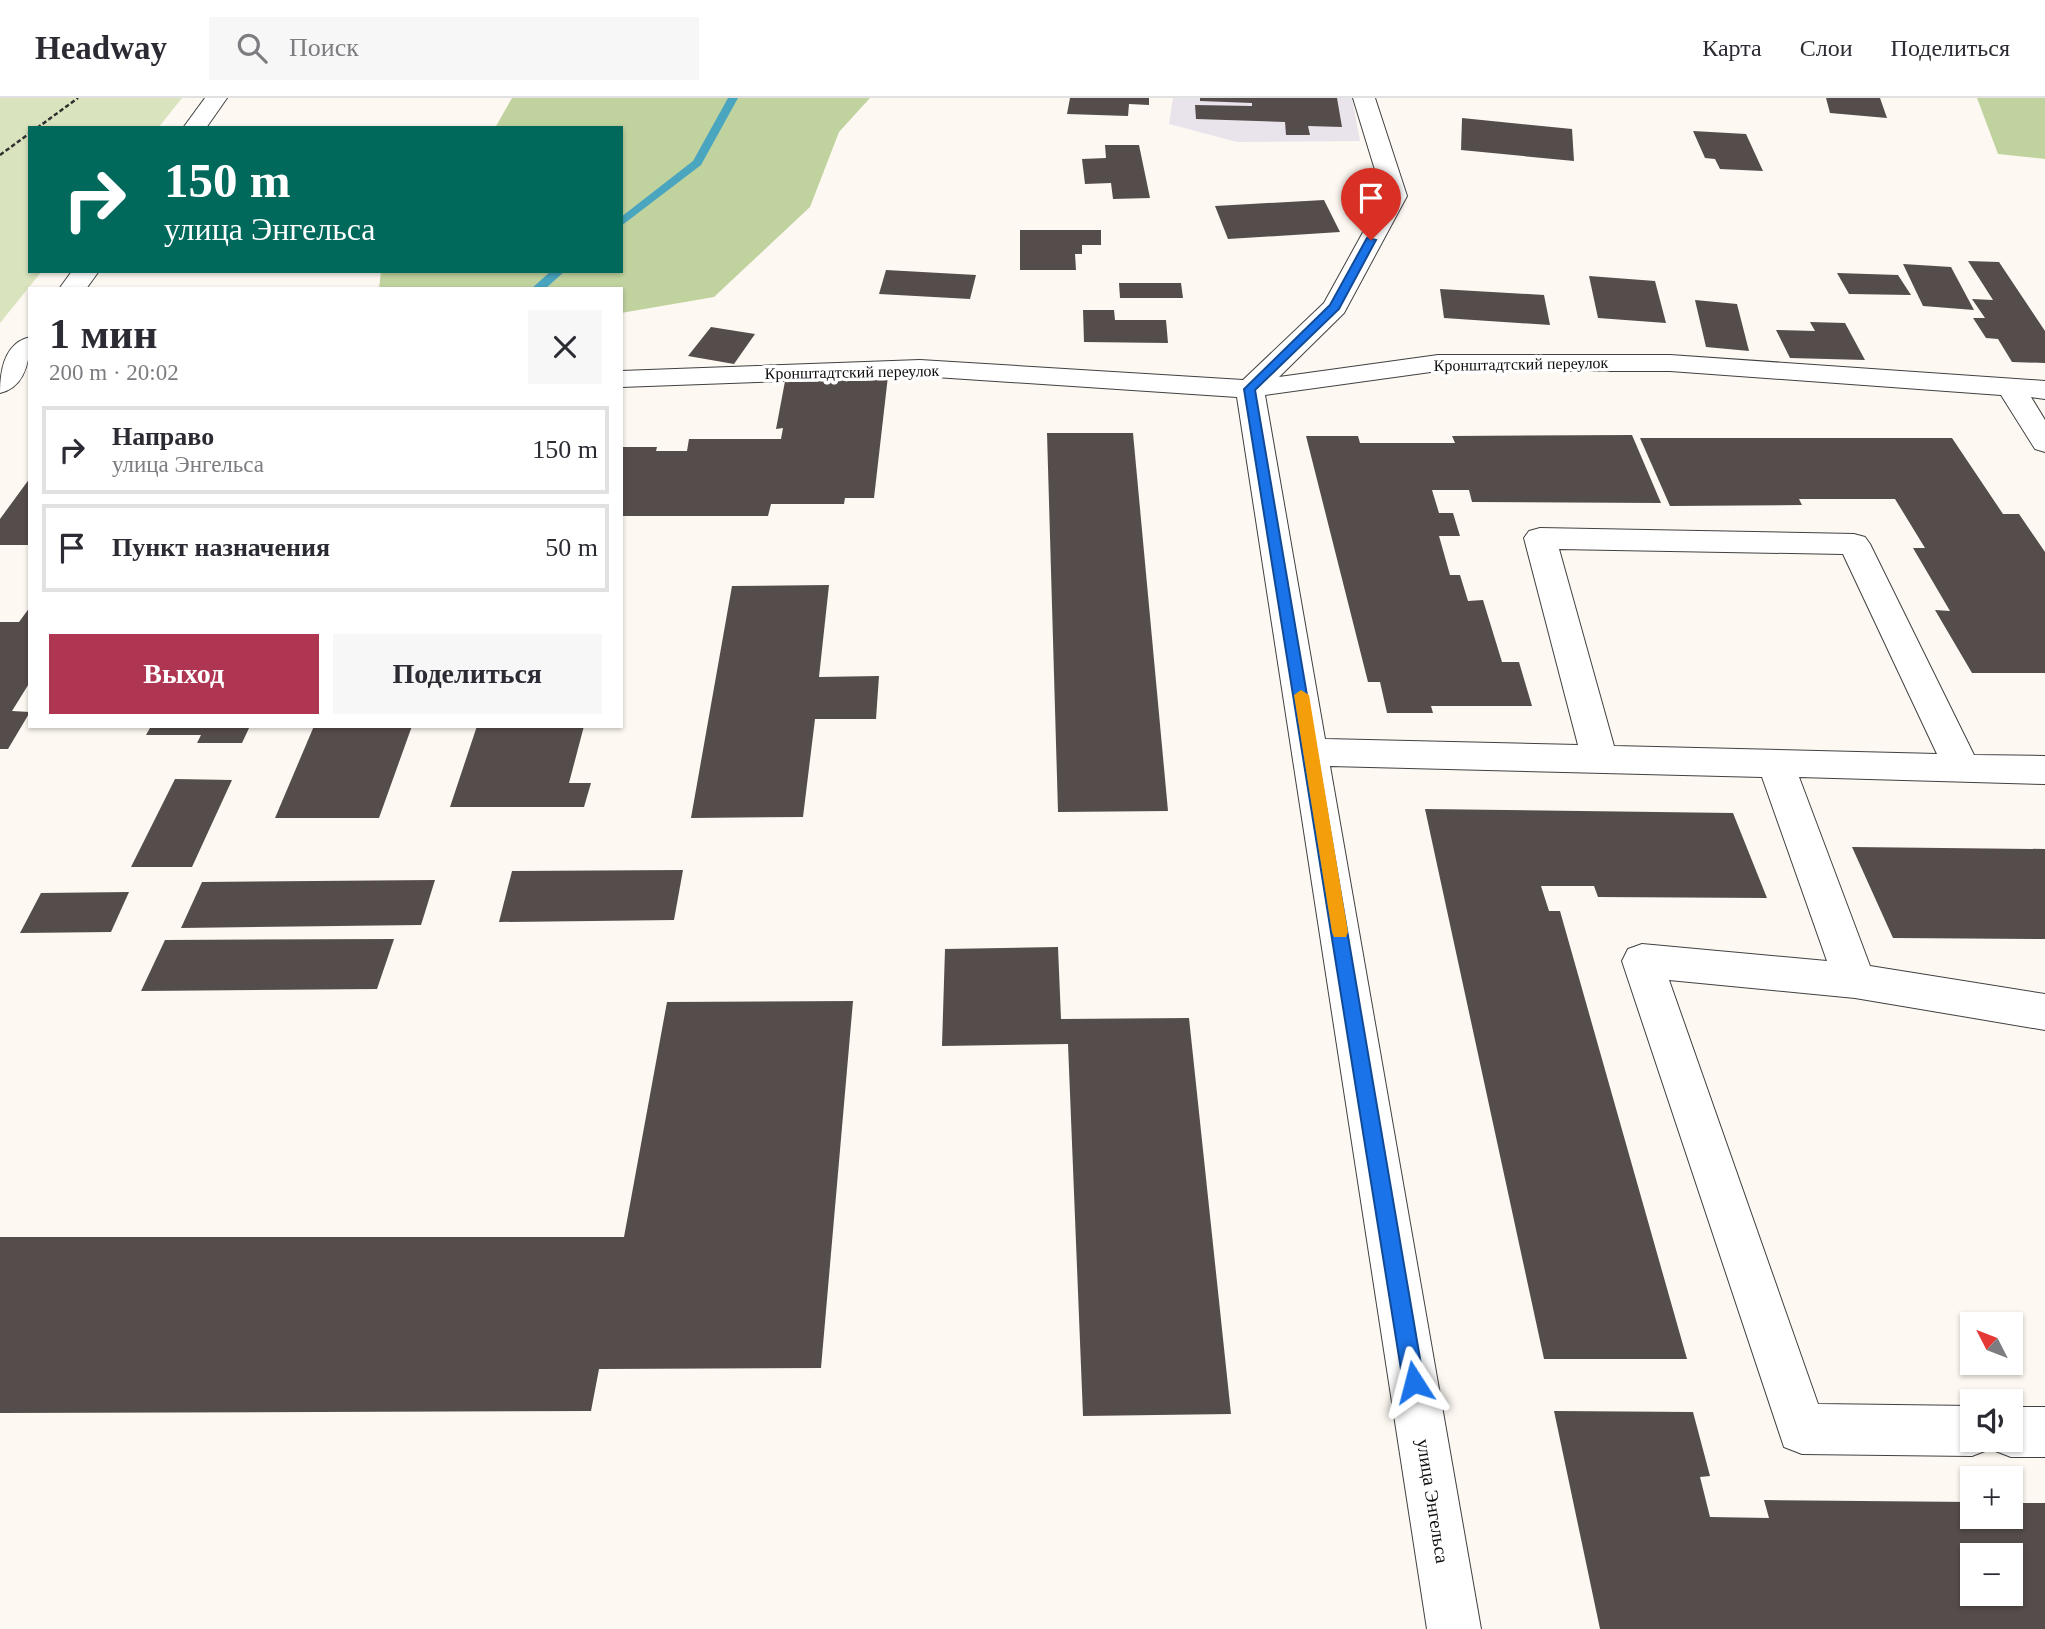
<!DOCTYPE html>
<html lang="ru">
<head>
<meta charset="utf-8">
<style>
	:root { --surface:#fff; --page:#f7f7f7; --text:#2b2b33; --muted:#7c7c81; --line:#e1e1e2; --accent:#ae3652 }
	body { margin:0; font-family:Georgia,serif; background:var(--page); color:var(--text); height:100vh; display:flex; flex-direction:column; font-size:26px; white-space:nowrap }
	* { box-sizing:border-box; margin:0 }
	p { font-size:23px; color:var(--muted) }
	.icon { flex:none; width:38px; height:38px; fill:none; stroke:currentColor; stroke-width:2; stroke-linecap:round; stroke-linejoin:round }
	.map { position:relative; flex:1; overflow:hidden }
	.panel { position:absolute; left:28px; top:189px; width:595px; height:441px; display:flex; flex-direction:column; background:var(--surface); border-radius:0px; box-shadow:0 2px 5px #0004 }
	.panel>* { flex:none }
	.hud { position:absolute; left:28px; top:28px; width:595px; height:147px; border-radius:0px; box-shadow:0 2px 5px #0004; background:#00695c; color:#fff; overflow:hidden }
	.needle { width:46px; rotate:312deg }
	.buttons { position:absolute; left:1960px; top:1214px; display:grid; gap:14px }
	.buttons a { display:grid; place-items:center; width:63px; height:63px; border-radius:0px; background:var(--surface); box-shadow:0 2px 5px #0004; font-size:35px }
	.pin { position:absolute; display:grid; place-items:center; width:60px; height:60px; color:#fff; margin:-72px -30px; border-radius:50% 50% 50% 0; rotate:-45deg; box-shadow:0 0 7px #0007 }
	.pin .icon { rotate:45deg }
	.me { position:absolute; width:77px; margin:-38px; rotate:351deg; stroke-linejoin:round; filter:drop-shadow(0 0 5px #0008) }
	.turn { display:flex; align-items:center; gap:24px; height:147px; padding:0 21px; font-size:32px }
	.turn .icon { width:91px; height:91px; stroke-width:2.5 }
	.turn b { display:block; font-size:49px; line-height:60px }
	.round { display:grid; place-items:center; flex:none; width:74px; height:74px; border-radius:0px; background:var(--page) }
	.head { display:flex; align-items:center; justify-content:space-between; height:119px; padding:0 21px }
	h1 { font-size:42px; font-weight:600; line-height:52px }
	.button { display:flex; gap:14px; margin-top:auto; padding:14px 21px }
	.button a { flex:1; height:80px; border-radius:0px; background:var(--accent); color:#fff; font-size:28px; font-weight:600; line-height:80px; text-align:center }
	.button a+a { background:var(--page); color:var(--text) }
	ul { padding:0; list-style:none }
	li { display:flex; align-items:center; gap:21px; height:88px; margin:0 14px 10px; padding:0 7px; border:4px solid var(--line); border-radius:0px }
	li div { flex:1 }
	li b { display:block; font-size:26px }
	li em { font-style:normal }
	header { display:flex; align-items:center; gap:42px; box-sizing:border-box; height:98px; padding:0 35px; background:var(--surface); border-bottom:2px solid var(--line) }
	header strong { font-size:33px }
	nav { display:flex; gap:38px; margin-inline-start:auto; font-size:24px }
	.search { width:490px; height:63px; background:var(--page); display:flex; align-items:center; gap:18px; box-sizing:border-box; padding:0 24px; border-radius:0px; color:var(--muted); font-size:26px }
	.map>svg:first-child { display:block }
</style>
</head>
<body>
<header>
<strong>Headway</strong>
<div class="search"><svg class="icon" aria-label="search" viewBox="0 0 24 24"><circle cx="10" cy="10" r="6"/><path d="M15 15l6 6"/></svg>Поиск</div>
<nav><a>Карта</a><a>Слои</a><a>Поделиться</a></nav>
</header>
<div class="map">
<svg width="2045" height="1531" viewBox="0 0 2045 1531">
	<rect width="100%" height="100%" fill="#fdf8f1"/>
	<polygon fill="#e9e3eb" points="1173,0 1352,0 1360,43 1237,44 1169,26"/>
	<polygon fill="#d9e4be" points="0,0 182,0 158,30 30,30 30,173 42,173 0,225"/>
	<g fill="#c0d39f">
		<polygon points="512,0 870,0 839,34 810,109 714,199 621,215 621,191 379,191 381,173 621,173 621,30 495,30"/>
		<polygon points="1977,0 2045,0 2045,61 1998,56"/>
	</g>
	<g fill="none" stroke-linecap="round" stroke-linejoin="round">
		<g fill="#4aa5be" fill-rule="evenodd">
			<polygon points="728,0 738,0 701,67 621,128 621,119 693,63"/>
			<polygon points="551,173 565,173 545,191 531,191"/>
		</g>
	</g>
	<g fill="#554d4b" fill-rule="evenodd">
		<polygon points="1070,0 1149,0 1149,7 1129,6 1128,18 1067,16"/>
		<polygon points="1200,0 1337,0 1342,29 1308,28 1310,37 1286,37 1285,24 1196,21 1195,7 1252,8 1252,5 1200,3"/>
		<polygon points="1826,0 1880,0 1887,20 1830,15"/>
		<polygon points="1462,20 1572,31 1574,63 1461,52"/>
		<polygon points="1693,33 1746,36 1763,73 1720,71 1715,61 1705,60"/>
		<polygon points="1105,47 1139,47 1150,100 1113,101 1111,85 1085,86 1082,61 1106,60"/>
		<polygon points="1324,102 1340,134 1228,141 1215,108"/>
		<polygon points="1020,132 1101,132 1101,147 1082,147 1082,156 1075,156 1076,172 1020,172"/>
		<polygon points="1968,163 1999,164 2045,233 2045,265 2012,264 1998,241 1986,240 1973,220 1985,220 1972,201 1993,202"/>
		<polygon points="1903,166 1951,169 1974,212 1923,208"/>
		<polygon points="886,172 976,177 970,201 879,196"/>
		<polygon points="1837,175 1898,177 1911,197 1849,196"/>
		<polygon points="1589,178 1655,183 1666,225 1598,220"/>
		<polygon points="1119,185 1181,185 1183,200 1120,200"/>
		<polygon points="1440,191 1544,197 1550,227 1444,220"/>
		<polygon points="1695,202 1737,206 1749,253 1706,249"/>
		<polygon points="1083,212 1114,212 1115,222 1166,222 1168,245 1084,244"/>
		<polygon points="1810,224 1845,225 1865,262 1790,260 1776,232 1815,233"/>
		<polygon points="711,229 755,236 734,266 688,258"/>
		<polygon points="786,278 888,278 874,400 845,400 844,406 771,406 768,418 621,418 621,349 657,349 656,353 687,353 689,341 781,341 783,330 776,331"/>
		<polygon points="1047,335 1133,335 1168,713 1058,714"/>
		<polygon points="1632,337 1661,405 1472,404 1469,392 1432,392 1439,415 1453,415 1460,438 1439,438 1450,477 1460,477 1468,503 1483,502 1502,564 1519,564 1532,608 1431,608 1433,615 1387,615 1380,584 1368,584 1306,338 1358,338 1360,345 1455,345 1452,338"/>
		<polygon points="1640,340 1952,340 2003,416 2019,416 2045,454 2045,575 1972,575 1935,512 1950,513 1913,450 1925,450 1895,401 1799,401 1802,407 1670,408"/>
		<polygon points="30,380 30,447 0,447 0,421"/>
		<polygon points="829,487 819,579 879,578 876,621 815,621 803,719 691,720 732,488"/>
		<polygon points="30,509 30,584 12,613 30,614 8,651 0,651 0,524 19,524"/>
		<polygon points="151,628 250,628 242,645 197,645 201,637 146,637"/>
		<polygon points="314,628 412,628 379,720 275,720"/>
		<polygon points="477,628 584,628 569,685 591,685 584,709 450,709"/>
		<polygon points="175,681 232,682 192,769 131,769"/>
		<polygon points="1425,711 1733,715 1767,800 1598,799 1594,788 1541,788 1549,813 1560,813 1687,1261 1544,1261"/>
		<polygon points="1852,749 2045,751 2045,841 1893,840"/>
		<polygon points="683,772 674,822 499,824 512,773"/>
		<polygon points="435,782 421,827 181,830 202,784"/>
		<polygon points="129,794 111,834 20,835 41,795"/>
		<polygon points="394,841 377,891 141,893 165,842"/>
		<polygon points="1058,849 1061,921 1189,920 1231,1316 1083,1318 1068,946 942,948 945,851"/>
		<polygon points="853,903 821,1270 599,1271 591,1313 0,1315 0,1139 624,1139 667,904"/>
		<path d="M1554 1313 1693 1314 1710 1378 1700 1379 1710 1419 1769 1420 1764 1402 1972 1404V1419H2011V1405H2045V1531H1600ZM1972 1458H2011V1496H1972Z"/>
	</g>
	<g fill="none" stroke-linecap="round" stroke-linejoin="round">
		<defs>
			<g id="minor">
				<polygon points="205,0 227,0 206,30 183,30"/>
				<path d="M1353 0H1375L1407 98 1344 215 1279 279 1438 257H1670L2045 283V301L2031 299 2045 322V354L2035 351 2001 297 1670 273H1438L1265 297 1325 641 1578 647 1524 440 1529 433 1540 430 1854 436 1865 439 1870 446 1974 657 2045 658V686L1799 679 1870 868 2045 896V932L1855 900 1669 882 1818 1306 1972 1308V1342H2011V1309H2045V1359H2011L1993 1352 1991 1348 1990 1351 1972 1358 1802 1356 1784 1349 1622 863 1628 851 1642 846 1827 863 1762 679 1330 668 1481 1531H1427L1237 299 920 278 621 289V273L920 262 1243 282 1324 205 1383 98ZM1559 451 1843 456 1937 656 1614 648Z"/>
				<polygon points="72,173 99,173 86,191 59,191"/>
				<path d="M30 239C30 261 26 289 0 295 0 273 4 245 30 239Z"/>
			</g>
		</defs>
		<use href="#minor" stroke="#414141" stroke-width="2"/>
		<g stroke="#303030" stroke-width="2.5" stroke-dasharray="4.5 2.5" stroke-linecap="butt">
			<polyline points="37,30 78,0"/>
			<polyline points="0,57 30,35"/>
		</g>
		<use href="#minor" fill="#fff" fill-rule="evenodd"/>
	</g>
	<polygon fill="#1a73e8" stroke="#114b97" stroke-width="2" points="1367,140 1376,142 1339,211 1255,292 1424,1284 1421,1292 1414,1295 1406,1292 1403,1284 1244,291 1330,207"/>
	<polygon fill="#f59e0b" points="1301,592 1309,597 1348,834 1346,839 1334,839 1332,834 1294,597"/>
	<g text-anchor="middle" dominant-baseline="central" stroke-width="7" stroke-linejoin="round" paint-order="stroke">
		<g font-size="16" fill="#0e0e0e" stroke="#fff">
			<text transform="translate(1521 266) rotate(-1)">Кронштадтский переулок</text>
			<text transform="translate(852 274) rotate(-1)">Кронштадтский переулок</text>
		</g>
		<g font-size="19" fill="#0e0e0e" stroke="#fff">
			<text transform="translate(1433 1403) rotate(81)">улица Энгельса</text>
		</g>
	</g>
</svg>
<div class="buttons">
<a><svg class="needle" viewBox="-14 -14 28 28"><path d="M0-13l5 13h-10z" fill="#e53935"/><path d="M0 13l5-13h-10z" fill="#7c7c81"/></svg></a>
<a><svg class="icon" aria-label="sound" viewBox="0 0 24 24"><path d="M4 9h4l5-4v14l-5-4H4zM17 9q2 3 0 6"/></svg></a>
<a>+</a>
<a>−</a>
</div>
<div class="pin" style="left:1371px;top:142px;background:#d93025"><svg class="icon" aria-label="arrive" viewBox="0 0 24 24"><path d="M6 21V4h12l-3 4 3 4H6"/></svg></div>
<svg class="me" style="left:1414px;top:1284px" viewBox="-20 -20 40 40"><path d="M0-17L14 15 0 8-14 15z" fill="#1a73e8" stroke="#fff" stroke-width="4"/></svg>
<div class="hud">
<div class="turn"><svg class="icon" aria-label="right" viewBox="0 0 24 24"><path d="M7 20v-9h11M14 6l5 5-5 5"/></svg><div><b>150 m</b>улица Энгельса</div></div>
</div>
<section class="panel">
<div class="head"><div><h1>1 мин</h1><p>200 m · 20:02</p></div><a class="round"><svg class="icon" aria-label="close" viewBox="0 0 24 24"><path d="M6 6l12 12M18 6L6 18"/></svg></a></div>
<ul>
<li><svg class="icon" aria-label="right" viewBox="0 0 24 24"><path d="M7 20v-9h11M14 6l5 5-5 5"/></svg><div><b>Направо</b><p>улица Энгельса</p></div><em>150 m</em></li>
<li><svg class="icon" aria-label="arrive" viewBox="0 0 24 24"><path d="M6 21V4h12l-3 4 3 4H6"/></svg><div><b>Пункт назначения</b></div><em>50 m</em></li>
</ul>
<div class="button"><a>Выход</a><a>Поделиться</a></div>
</section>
</div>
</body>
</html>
